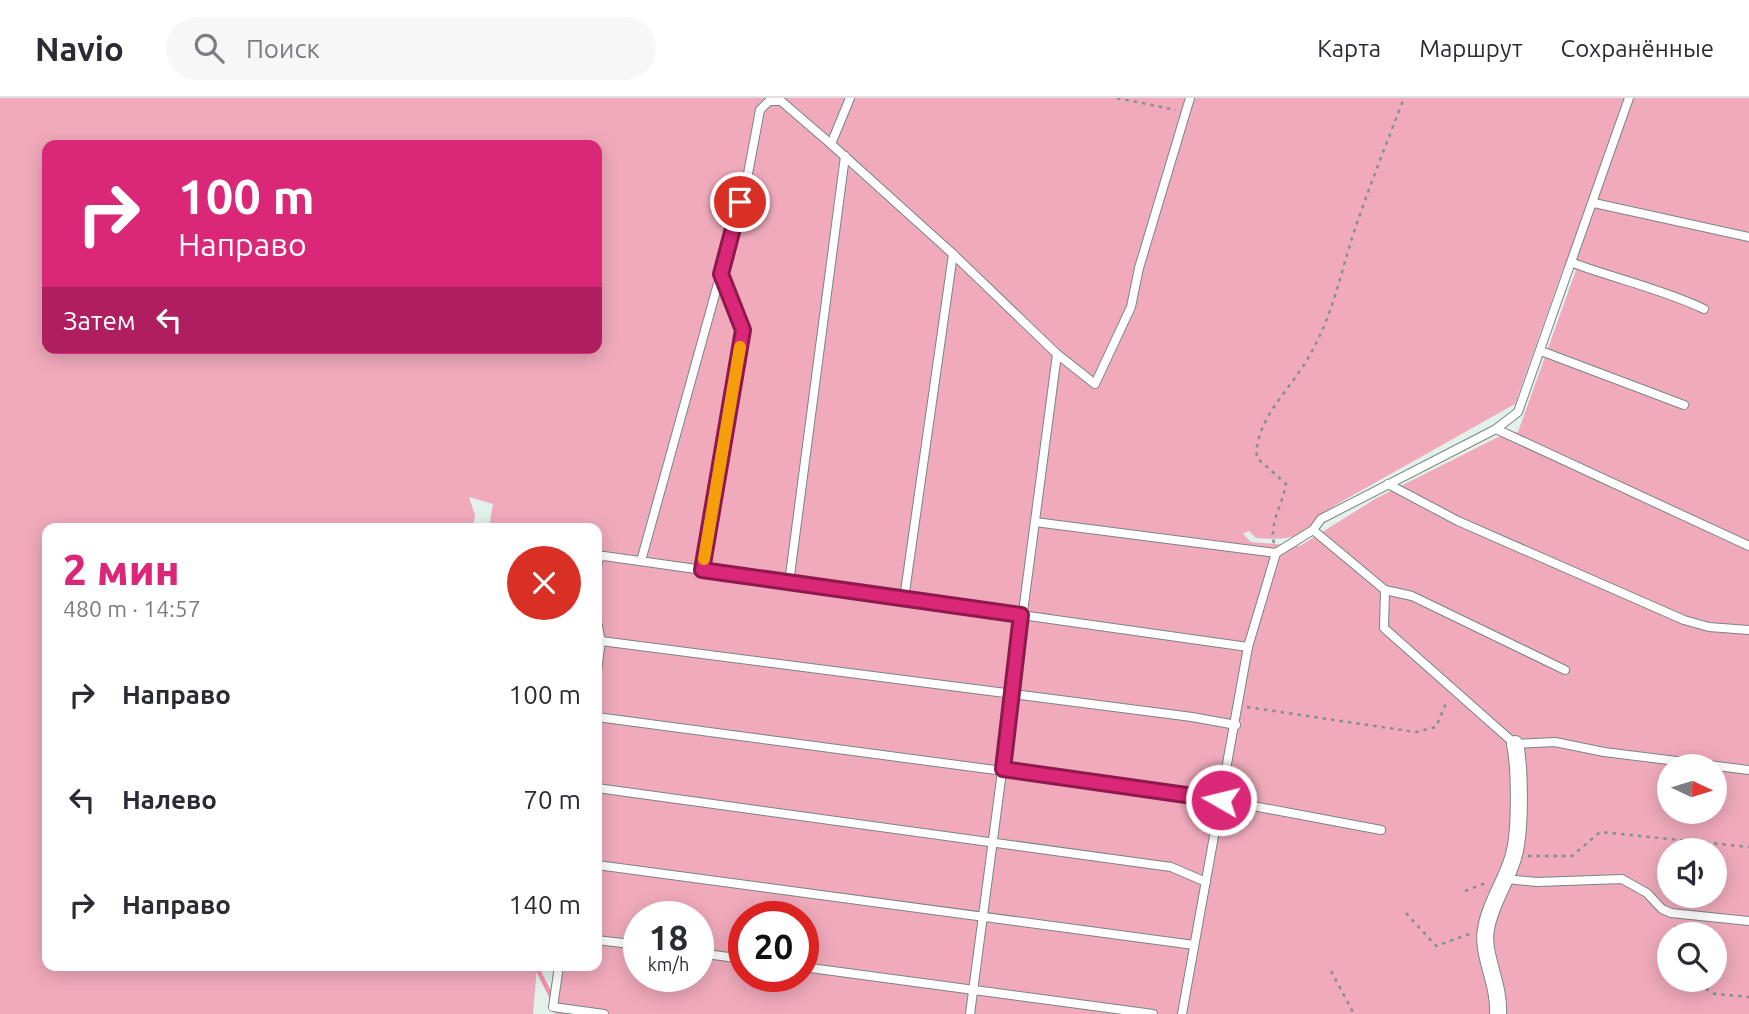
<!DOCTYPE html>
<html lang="ru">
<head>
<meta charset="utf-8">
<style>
	:root { --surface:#fff; --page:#f7f7f7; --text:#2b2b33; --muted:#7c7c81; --line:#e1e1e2; --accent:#db2777 }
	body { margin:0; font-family:Ubuntu,sans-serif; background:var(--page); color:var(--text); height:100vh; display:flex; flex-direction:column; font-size:26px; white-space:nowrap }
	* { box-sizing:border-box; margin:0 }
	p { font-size:23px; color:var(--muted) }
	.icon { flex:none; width:38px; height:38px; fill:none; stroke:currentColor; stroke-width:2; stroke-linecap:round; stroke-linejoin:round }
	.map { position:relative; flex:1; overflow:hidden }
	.sheet { position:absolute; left:42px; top:425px; width:560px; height:448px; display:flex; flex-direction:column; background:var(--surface); border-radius:14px; box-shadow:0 4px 18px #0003 }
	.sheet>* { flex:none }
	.banner { position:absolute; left:42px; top:42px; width:560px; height:214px; border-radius:14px; box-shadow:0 4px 18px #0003; background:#db2777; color:#fff; overflow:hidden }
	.needle { width:46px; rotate:94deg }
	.controls { position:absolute; left:1657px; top:656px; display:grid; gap:14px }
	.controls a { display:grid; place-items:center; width:70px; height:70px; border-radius:50%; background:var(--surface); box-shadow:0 4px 18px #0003; font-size:35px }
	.speed { position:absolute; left:623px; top:803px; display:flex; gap:14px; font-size:35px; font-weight:700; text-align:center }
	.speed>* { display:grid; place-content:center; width:91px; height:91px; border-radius:50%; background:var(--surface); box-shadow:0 4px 18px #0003; line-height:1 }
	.speed small { font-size:18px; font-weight:400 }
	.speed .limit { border:10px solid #d22; background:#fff; color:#111 }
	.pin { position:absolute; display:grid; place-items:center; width:60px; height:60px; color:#fff; margin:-30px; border:4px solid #fff; border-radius:50%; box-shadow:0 2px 7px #0007 }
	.me { position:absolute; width:77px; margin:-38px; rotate:278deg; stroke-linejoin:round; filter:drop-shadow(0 0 5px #0008) }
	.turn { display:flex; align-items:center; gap:24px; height:147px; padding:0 21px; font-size:32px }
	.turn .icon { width:91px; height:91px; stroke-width:2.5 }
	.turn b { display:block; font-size:49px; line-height:60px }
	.then { display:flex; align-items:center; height:66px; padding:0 21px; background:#0003; gap:14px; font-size:26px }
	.round { display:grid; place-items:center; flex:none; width:74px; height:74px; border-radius:37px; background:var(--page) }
	.overview { display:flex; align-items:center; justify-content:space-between; height:119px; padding:0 21px }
	h1 { font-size:42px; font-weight:800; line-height:52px; color:var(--accent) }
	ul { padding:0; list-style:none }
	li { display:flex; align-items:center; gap:21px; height:105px; padding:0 21px }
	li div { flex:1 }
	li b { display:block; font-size:26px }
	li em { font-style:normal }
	header { display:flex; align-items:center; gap:42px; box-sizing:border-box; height:98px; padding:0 35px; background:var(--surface); border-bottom:2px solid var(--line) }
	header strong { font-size:33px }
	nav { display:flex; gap:38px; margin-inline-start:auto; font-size:24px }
	.search { width:490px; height:63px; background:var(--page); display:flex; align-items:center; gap:18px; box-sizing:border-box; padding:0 24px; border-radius:38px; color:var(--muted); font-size:26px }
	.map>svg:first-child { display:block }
</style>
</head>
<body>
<header>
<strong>Navio</strong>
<div class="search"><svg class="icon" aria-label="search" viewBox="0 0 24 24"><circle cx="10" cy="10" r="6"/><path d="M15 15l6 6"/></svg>Поиск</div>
<nav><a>Карта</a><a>Маршрут</a><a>Сохранённые</a></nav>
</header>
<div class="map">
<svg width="1749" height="916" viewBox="0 0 1749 916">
	<rect width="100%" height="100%" fill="#e2f1ec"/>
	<path fill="#f0aabc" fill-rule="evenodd" d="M0 0H1749V916H555L561 868H597V430H489L493 406 469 399 475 417 473 430H47V868H537L533 916H0ZM47 47H597V250H47ZM1564 168 1576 172 1518 334 1500 338 1375 401 1300 448 1251 444 1243 436 1249 433 1256 440C1312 444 1298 431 1339 405L1515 306ZM1670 668H1715V714H1670ZM1670 752H1715V798H1670ZM639 819H698V878H639ZM744 819H803V878H744ZM1670 836H1715V882H1670Z"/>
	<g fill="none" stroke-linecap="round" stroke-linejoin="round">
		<polyline stroke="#f890ad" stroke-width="4.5" points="536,868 551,898"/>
		<defs>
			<g id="lane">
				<polyline points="850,0 831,46 953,156 1057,256"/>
				<polyline points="1629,0 1518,314 1496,331 1321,421 1313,432 1385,492 1384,530 1515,646 1555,644 1604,654 1749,672"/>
				<polyline points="1594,105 1749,139"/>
				<path d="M1573 165C1616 181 1662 191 1704 211"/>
				<polyline points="1541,253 1684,307"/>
				<polyline points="1496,331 1749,448"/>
				<polyline points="1388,386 1458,423 1684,522 1709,529 1749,532"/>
				<polyline points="1035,424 1276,455"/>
				<polyline points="641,463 747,81 760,12 769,3 781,3 831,46"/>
				<polyline points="597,468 599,459 604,458 1248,549"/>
				<polyline points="702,472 743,232 721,176"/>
				<polyline points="789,485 845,58"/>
				<polyline points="1385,492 1412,498 1565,572"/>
				<polyline points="904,501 953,156"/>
				<polyline points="597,524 601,543 597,573"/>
				<polyline points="601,543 1192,619 1236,627"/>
				<polyline points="597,619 1221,702 1381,732"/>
				<polyline points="597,690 1171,769 1206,784"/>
				<polyline points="597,767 1194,847"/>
				<polyline points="1505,781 1537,784 1622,781 1647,795 1662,811 1671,815 1749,823"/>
				<polyline points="597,842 639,847"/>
				<polyline points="698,855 744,861"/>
				<polyline points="559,868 553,909 604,916"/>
				<polyline points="803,869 1153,916"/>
				<polyline points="970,916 1057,256 1095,286 1131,209 1139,170 1190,0"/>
				<polyline points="1182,916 1248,549 1276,455 1313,432"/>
			</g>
			<path id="street" d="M1498 916C1500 886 1481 856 1486 831 1490 806 1506 784 1513 760 1521 736 1520 670 1515 646"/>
		</defs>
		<use href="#lane" stroke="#788681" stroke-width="10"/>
		<use href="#street" stroke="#788681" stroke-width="18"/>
		<g stroke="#85908d" stroke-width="2.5" stroke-dasharray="3.5 5" stroke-linecap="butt">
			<polyline points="1117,0 1176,12"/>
			<path d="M1274 445C1269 425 1283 406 1286 386L1257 360C1253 325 1290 291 1307 262 1334 216 1339 179 1355 131 1370 87 1387 44 1404 0"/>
			<polyline points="1247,609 1416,634 1436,629 1447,603"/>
			<polyline points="1528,758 1572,758 1600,734 1749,749"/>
			<polyline points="1465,793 1488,784"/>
			<polyline points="1406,815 1436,848 1472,835"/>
			<polyline points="1675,828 1678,836"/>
			<polyline points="1331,873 1354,916"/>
			<polyline points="1691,882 1715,896 1749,899"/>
		</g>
		<use href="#lane" stroke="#fff" stroke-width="8"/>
		<use href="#street" stroke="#fff" stroke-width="16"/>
	</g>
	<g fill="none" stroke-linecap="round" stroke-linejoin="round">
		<defs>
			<polyline id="route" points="740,104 721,176 743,232 702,472 1021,517 1003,671 1221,702"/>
		</defs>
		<use href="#route" stroke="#8e194d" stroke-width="18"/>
		<use href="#route" stroke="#db2777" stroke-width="12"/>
		<polyline stroke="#f59e0b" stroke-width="12" points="704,461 740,249"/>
	</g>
</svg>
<div class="controls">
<a><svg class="needle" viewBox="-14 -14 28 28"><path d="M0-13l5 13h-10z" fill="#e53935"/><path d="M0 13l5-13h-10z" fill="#7c7c81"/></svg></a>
<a><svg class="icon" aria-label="sound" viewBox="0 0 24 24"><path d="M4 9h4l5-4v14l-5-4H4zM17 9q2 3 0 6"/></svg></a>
<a><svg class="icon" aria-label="search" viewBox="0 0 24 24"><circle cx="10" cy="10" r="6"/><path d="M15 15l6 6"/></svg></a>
</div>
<div class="speed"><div>18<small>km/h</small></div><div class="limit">20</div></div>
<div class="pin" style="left:740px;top:104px;background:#d93025"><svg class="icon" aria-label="arrive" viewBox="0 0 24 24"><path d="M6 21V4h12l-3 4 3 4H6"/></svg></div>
<svg class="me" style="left:1221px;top:702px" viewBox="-20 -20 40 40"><circle r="17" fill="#db2777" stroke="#fff" stroke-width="3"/><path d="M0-11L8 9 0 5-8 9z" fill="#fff"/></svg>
<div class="banner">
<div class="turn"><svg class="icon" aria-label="right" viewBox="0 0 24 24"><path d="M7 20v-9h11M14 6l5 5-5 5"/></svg><div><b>100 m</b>Направо</div></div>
<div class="then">Затем<svg class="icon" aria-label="left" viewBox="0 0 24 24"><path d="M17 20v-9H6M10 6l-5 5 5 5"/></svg></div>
</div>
<section class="sheet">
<div class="overview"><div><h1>2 мин</h1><p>480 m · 14:57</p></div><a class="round" style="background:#d93025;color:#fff"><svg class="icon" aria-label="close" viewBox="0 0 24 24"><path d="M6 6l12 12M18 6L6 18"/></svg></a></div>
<ul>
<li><svg class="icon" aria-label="right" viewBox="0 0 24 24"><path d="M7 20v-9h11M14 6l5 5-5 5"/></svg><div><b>Направо</b></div><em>100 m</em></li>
<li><svg class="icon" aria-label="left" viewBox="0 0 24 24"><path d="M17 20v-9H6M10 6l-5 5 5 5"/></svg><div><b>Налево</b></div><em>70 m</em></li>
<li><svg class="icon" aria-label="right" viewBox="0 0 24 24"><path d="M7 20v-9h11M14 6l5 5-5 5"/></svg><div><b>Направо</b></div><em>140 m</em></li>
</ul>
</section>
</div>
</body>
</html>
